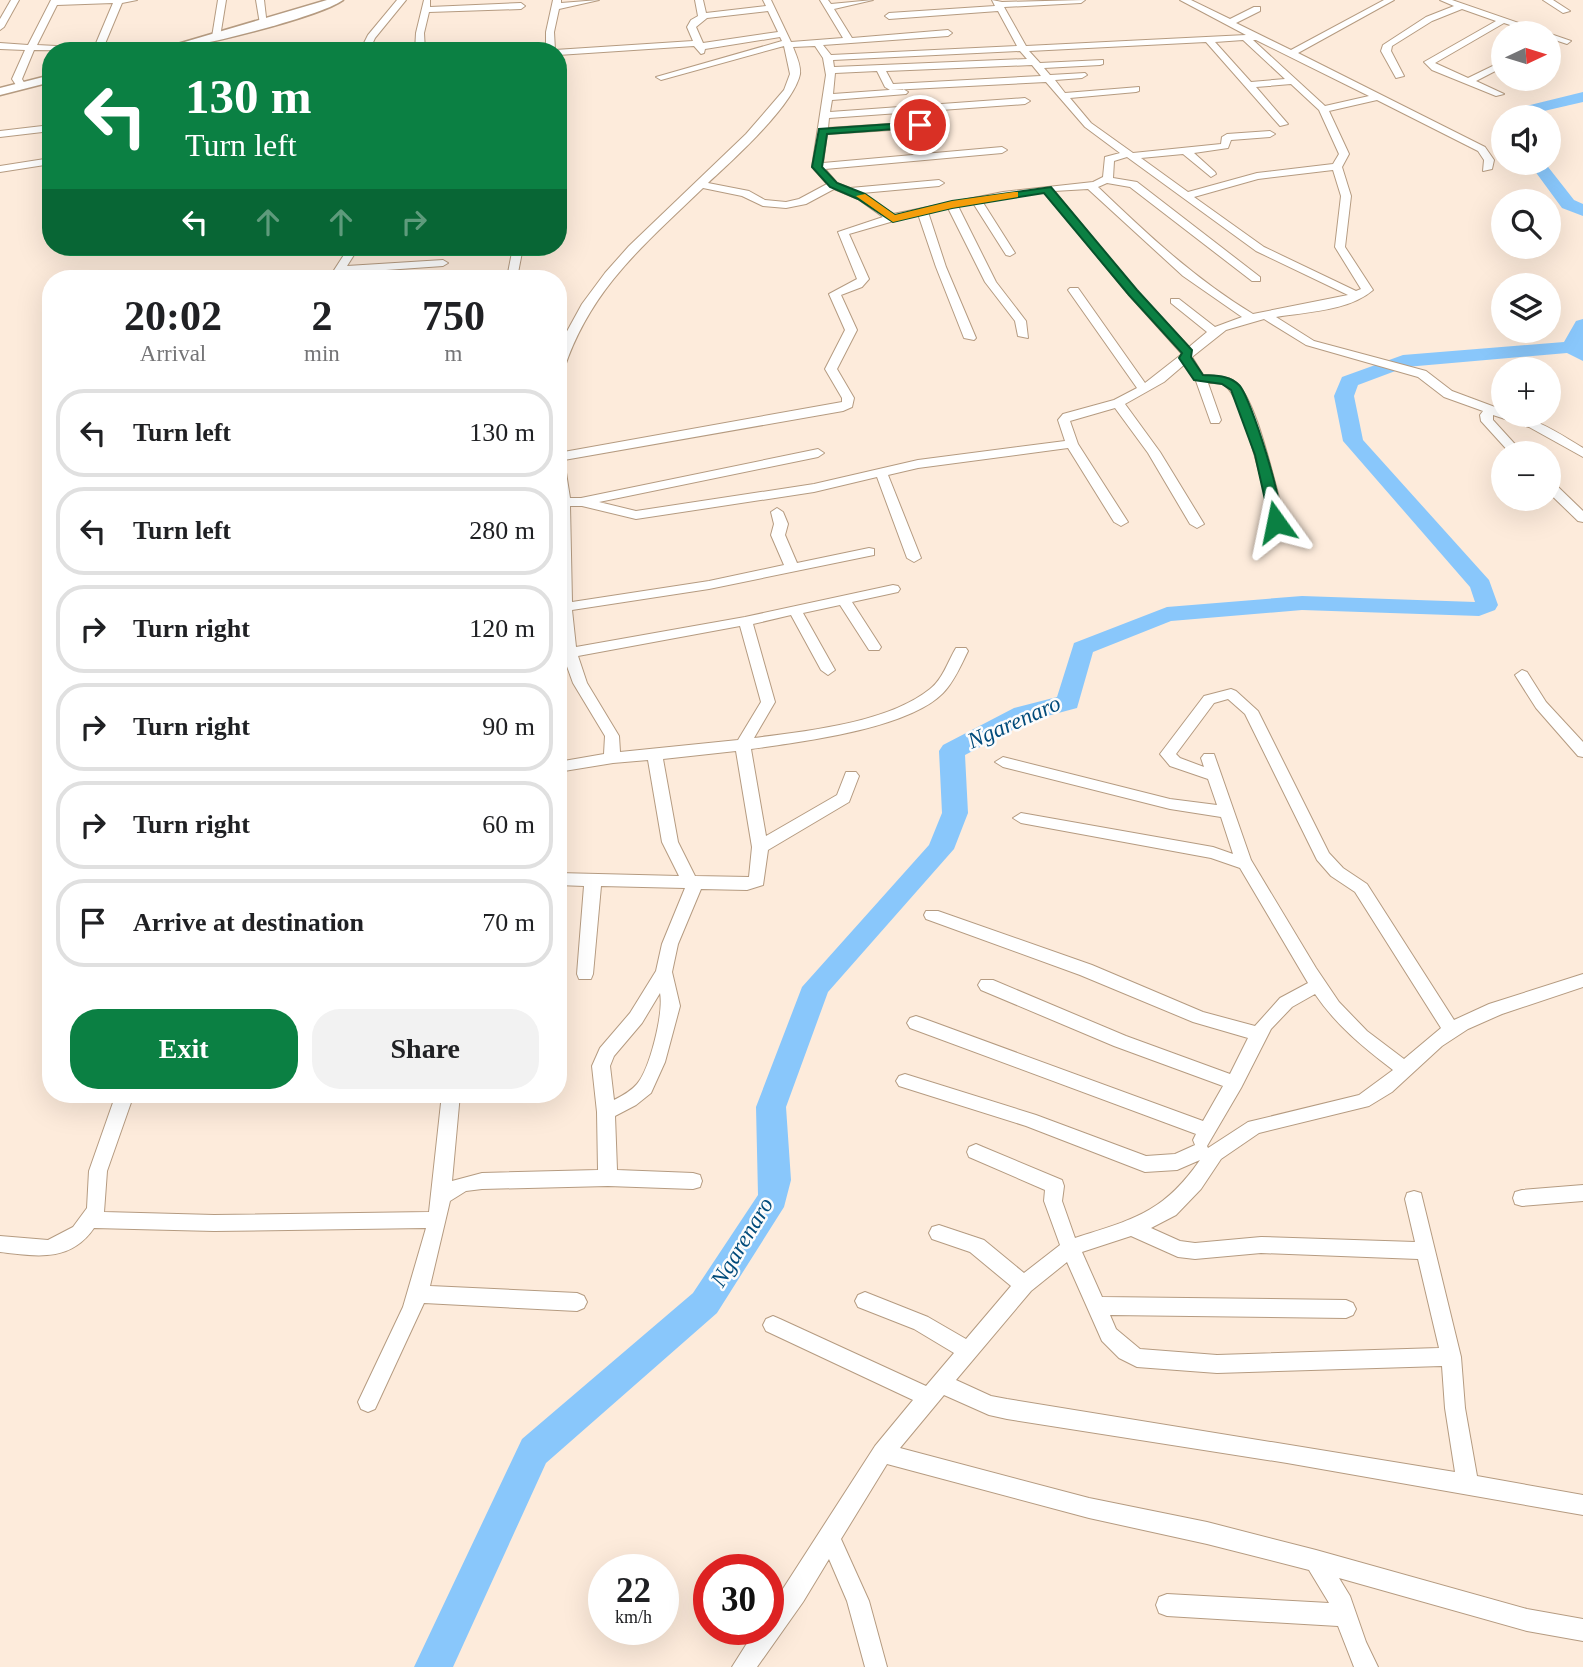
<!DOCTYPE html>
<html lang="en">
<head>
<meta charset="utf-8">
<style>
	:root { --surface:#fff; --page:#f2f2f2; --text:#202124; --muted:#757577; --line:#e0e0e0; --accent:#0b8043 }
	body { margin:0; font-family:"Times New Roman",serif; background:var(--page); color:var(--text); height:100vh; display:flex; flex-direction:column; font-size:26px; white-space:nowrap }
	* { box-sizing:border-box; margin:0 }
	p { font-size:23px; color:var(--muted) }
	.icon { flex:none; width:38px; height:38px; fill:none; stroke:currentColor; stroke-width:2; stroke-linecap:round; stroke-linejoin:round }
	.map { position:relative; flex:1; overflow:hidden }
	.side { position:absolute; left:42px; top:270px; width:525px; height:833px; display:flex; flex-direction:column; background:var(--surface); border-radius:28px; box-shadow:0 7px 28px #0002 }
	.side>* { flex:none }
	.hud { position:absolute; left:42px; top:42px; width:525px; height:214px; border-radius:28px; box-shadow:0 7px 28px #0002; background:#0b8043; color:#fff; overflow:hidden }
	.needle { width:46px; rotate:86deg }
	.buttons { position:absolute; left:1491px; top:21px; display:grid; gap:14px }
	.buttons a { display:grid; place-items:center; width:70px; height:70px; border-radius:50%; background:var(--surface); box-shadow:0 7px 28px #0002; font-size:35px }
	.speed { position:absolute; left:588px; top:1554px; display:flex; gap:14px; font-size:35px; font-weight:700; text-align:center }
	.speed>* { display:grid; place-content:center; width:91px; height:91px; border-radius:50%; background:var(--surface); box-shadow:0 7px 28px #0002; line-height:1 }
	.speed small { font-size:18px; font-weight:400 }
	.speed .limit { border:10px solid #d22; background:#fff; color:#111 }
	.pin { position:absolute; display:grid; place-items:center; width:60px; height:60px; color:#fff; margin:-30px; border:4px solid #fff; border-radius:50%; box-shadow:0 2px 7px #0007 }
	.me { position:absolute; width:77px; margin:-38px; rotate:348deg; stroke-linejoin:round; filter:drop-shadow(0 0 5px #0008) }
	.turn { display:flex; align-items:center; gap:24px; height:147px; padding:0 28px; font-size:32px }
	.turn .icon { width:91px; height:91px; stroke-width:2.5 }
	.turn b { display:block; font-size:49px; line-height:60px }
	.lanes { display:flex; align-items:center; height:66px; padding:0 28px; background:#0003; justify-content:center; gap:35px; direction:ltr }
	.lanes .off { opacity:.35 }
	.eta { display:flex; justify-content:space-evenly; align-items:center; height:119px; text-align:center }
	.eta b { font-size:42px; font-weight:800; line-height:49px }
	.cta { display:flex; gap:14px; margin-top:auto; padding:14px 28px }
	.cta a { flex:1; height:80px; border-radius:28px; background:var(--accent); color:#fff; font-size:28px; font-weight:800; line-height:80px; text-align:center }
	.cta a+a { background:var(--page); color:var(--text) }
	ul { padding:0; list-style:none }
	li { display:flex; align-items:center; gap:21px; height:88px; margin:0 14px 10px; padding:0 14px; border:4px solid var(--line); border-radius:28px }
	li div { flex:1 }
	li b { display:block; font-size:26px }
	li em { font-style:normal }
	.map>svg:first-child { display:block }
</style>
</head>
<body>
<div class="map">
<svg width="1583" height="1667" viewBox="0 0 1583 1667">
	<rect width="100%" height="100%" fill="#fdebdb"/>
	<g fill="none" stroke-linecap="round" stroke-linejoin="round">
		<g fill="#89c7fb" fill-rule="evenodd">
			<polygon points="1583,92 1583,102 1531,114 1531,117 1515,117 1518,108"/>
			<polygon points="1529,163 1545,163 1574,200 1583,204 1583,216 1562,208"/>
			<polygon points="1583,319 1583,361 1567,353 1406,367 1358,385 1354,396 1363,440 1489,580 1498,605 1495,610 1479,616 1302,610 1171,621 1093,652 1077,708 1032,720 965,755 968,813 954,849 828,992 786,1107 791,1180 784,1207 717,1313 546,1463 453,1667 414,1667 522,1439 693,1293 758,1195 756,1107 802,987 929,845 942,813 939,751 943,745 1014,708 1057,697 1074,643 1167,607 1302,596 1475,602 1470,587 1343,441 1334,396 1342,377 1403,355 1564,342 1576,321"/>
		</g>
		<defs>
			<g id="minor">
				<polygon points="11,0 19,0 4,27 0,30 0,19"/>
				<path d="M51 0H137L122 3 102 51 34 50 22 79 26 86 18 88 12 79 25 50 0 49V43L28 45ZM113 3 94 48 37 45 57 5Z"/>
				<polygon points="218,0 226,0 220,37 216,40 212,37"/>
				<polygon points="256,0 264,0 267,26 260,24"/>
				<polygon points="397,0 406,0 375,38 369,51 360,51 368,35"/>
				<polygon points="424,0 430,0 430,7 521,3 525,6 521,9 429,12 424,33 425,51 415,51 416,33"/>
				<path d="M553 0H561V3L599 0 559 9 554 32 555 50 693 41 687 27 691 20 698 16 695 0H703L706 13 766 6 763 0H771L791 42 843 38 820 0H828L831 4 873 0 834 9 852 38 948 30 952 33 948 36 823 45 831 55 1017 46 998 11 889 19 885 16 889 13 995 6 992 0 1002 2 1085 0 1081 3 1004 7 1026 46 1246 35 1180 0H1191L1230 19 1254 7H1260V11L1236 23 1291 50 1384 0H1394L1298 53 1485 147 1494 160 1492 169 1483 171 1484 160 1478 151 1377 100 1329 111 1349 154 1342 167 1351 196 1345 247 1373 290C1349 311 1306 312 1276 317L1314 341 1426 371 1452 391 1503 410V415C1533 415 1558 433 1583 448V457L1529 427 1493 415V420L1523 453H1510L1481 421 1480 415 1483 411 1444 397 1418 377 1306 345 1264 319 1226 330 1192 357 1203 375C1212 376 1226 375 1234 381 1260 399 1277 503 1291 537L1289 540 1284 541 1277 537C1267 510 1245 396 1224 385 1220 382 1213 383 1208 383L1221 420 1219 423H1211L1196 381 1185 364 1164 382 1125 404 1160 452 1204 524 1197 528 1190 524 1148 453 1115 408 1070 421 1078 444 1128 522 1121 526 1114 522 1068 448 918 468 888 475 921 558 914 562 907 558 877 477 814 492 636 519 582 506H570L572 602 709 581 784 565 771 535 774 524 771 512 777 508 783 512 788 524 785 535 797 563 869 548 874 549V555L869 556 709 589 572 610 576 647 745 617 893 585 898 586 900 589 898 592 852 602 881 647 879 650H869L840 605 803 613 835 670 828 675 821 670 791 615 753 624 775 702 754 738C807 731 888 723 930 689 943 679 948 661 956 648H966L968 651C961 665 954 682 943 693 908 729 800 742 751 749L766 836 837 795 846 772H856L859 776 849 802 768 850 763 885 747 890 701 889 678 944 672 972 680 1006 665 1062 651 1093 636 1105 615 1116 617 1170 693 1173 700 1175 702 1181 700 1187 693 1189 608 1186 482 1189 466 1191 450 1201 430 1286 577 1293 584 1296 587 1302 584 1308 577 1311 424 1303 375 1409 368 1412 361 1409 358 1402 403 1307 426 1228 214 1231 94 1228C70 1263 36 1256 0 1252V1236L48 1240 73 1227 87 1208 89 1171 116 1094H134L107 1171 104 1212 214 1215 429 1212 442 1094H460L452 1181 482 1173 598 1170 597 1112 592 1066 600 1048 630 1013 656 971 662 944 685 888 601 886 593 974 591 979H579L577 974 584 886 558 885V873L679 876 662 842 648 760 613 763 558 772V762L604 754 605 736 573 683 564 658 558 659V650H562L558 609V453L842 402V398L825 369 845 330 829 294 857 279 838 232 883 217 858 199 834 189 806 204 786 208 763 206 742 196 703 188C644 245 591 288 564 369L558 372V351L565 335 582 304 605 273 629 246 746 134 784 90 790 74 784 46 661 80 656 77 782 41 780 37 705 49 704 53 701 54 694 46 558 55V51H546V32ZM768 11 778 32 703 43 696 27 707 18ZM1243 40 1285 79 1251 82 1215 42ZM1253 40H1256L1369 96 1325 106ZM1206 42 1280 126 1288 124 1256 87 1291 84 1319 110 1339 154 1333 164 1257 173 1188 192 1141 158 1183 154 1211 177 1216 174 1215 172 1194 153 1228 148 1231 140 1270 137 1275 134 1270 131 1227 134 1222 137 1221 144 1133 153 1091 123 1070 98 1136 92 1139 91V87L1065 93 1055 80 1082 78 1087 75 1085 73 1050 75 1044 68 1100 65 1103 64V60L1040 63 1029 51ZM815 46 823 58 826 75 812 167 827 184 799 199 786 202 765 200 749 191 708 183C732 161 794 105 800 74 801 65 796 55 793 47ZM1020 51 1027 59 834 67 833 60ZM1032 65 1041 76 893 84 886 71ZM877 71 885 87 890 90 1046 82 1085 127 1120 153 1105 157 1103 177 1093 182 1003 192 893 214 862 193 939 186 944 183 939 180 850 188 837 183 825 169 1002 153 1007 150 1002 147 823 163 827 134 921 128 926 125 921 122 828 128 829 118 1025 104 1030 101 1025 98 830 112 832 100 906 94 908 92 903 89 833 94 835 73ZM1127 157 1256 251 1348 295 1253 314C1195 279 1147 234 1098 187L1107 183 1130 187 1252 281H1260V277L1137 182 1113 178 1114 161ZM1333 170 1341 196 1335 247 1361 289 1356 291 1264 247 1194 197 1258 179ZM1088 189 1183 276 1242 317 1215 327 1179 299H1171V303L1207 332 1189 347 1137 291 1054 191ZM1044 192 1129 295 1182 354 1145 383 1078 288H1070L1068 290 1137 388 1114 400 1063 414 1058 420 1065 441 918 460 814 484 636 511 599 502 818 457 824 453 818 449 581 498H570L564 460 843 411 852 407 854 398 837 369 857 330 841 295 862 287 869 279 849 234 918 214 936 267 964 338 974 340 976 338 946 267 928 212 948 208 985 282 1015 321 1018 336 1028 338 1026 321 996 282 958 206 973 203 1006 255 1010 256 1015 253 982 201ZM740 626 761 702 738 740 620 752 619 736 587 683 578 656ZM736 751 752 847 749 877 695 876 678 842 663 759ZM660 993C664 1012 650 1069 637 1084 631 1091 622 1096 614 1100L610 1066 614 1056 642 1023Z"/>
				<polygon points="1440,0 1452,0 1571,41 1567,44 1549,38 1549,33 1534,33 1504,23 1435,63 1468,78 1503,61 1503,67 1476,81 1504,94 1496,96 1432,70 1424,62 1496,21 1462,9 1432,21 1392,46 1391,51 1404,76 1396,78 1381,51 1383,45 1426,17 1454,6"/>
				<polygon points="1543,0 1553,0 1570,11 1563,13"/>
				<polygon points="51,125 51,131 0,137 0,131"/>
				<polygon points="51,158 51,164 0,172 0,166"/>
				<polygon points="349,247 359,247 347,266 443,260 448,263 443,266 343,273 339,278 329,278"/>
				<polygon points="513,247 523,247 517,278 507,278"/>
				<polygon points="1549,482 1554,483 1583,511 1583,522 1578,521 1549,493"/>
				<polygon points="1522,670 1527,672 1546,702 1583,742 1583,757 1578,756 1536,708 1515,675"/>
				<path d="M1231 689 1236 691 1258 711 1329 853 1343 868 1367 884 1454 1020 1489 1004 1583 974V987L1502 1014 1468 1029 1442 1046 1392 1092 1369 1106 1259 1133 1221 1159 1201 1189 1176 1215 1151 1228 1180 1241 1195 1243 1261 1237 1415 1242 1405 1199 1407 1193 1414 1191 1421 1193 1461 1357 1465 1408 1477 1476 1583 1495V1515L1287 1463 1007 1419 989 1415 944 1395 900 1448 1089 1498 1207 1522 1316 1550 1527 1609 1583 1619V1641L1527 1631 1339 1578 1350 1596 1366 1642 1378 1667H1354L1338 1626 1167 1616 1159 1613 1156 1605 1159 1597 1167 1594 1329 1603 1309 1570 1207 1544 1089 1518 887 1464 841 1539 869 1601 887 1667H865L847 1601 829 1559 803 1602 757 1667H732L756 1629H768V1612L875 1446 913 1400 766 1331 763 1325 766 1319 773 1316 780 1319 926 1386 954 1353 914 1329 858 1307 855 1301 858 1295 865 1292 928 1317 966 1339 1011 1286 970 1252 932 1239 929 1233 932 1227 939 1225 984 1240 1024 1273 1060 1245 1044 1201 1045 1190 969 1157 967 1152 969 1147 976 1144 983 1147 1062 1180 1064 1186 1062 1201 1075 1238C1134 1219 1163 1213 1200 1160L1177 1170 1145 1172 1026 1126 899 1086 896 1081 899 1076 905 1074 1036 1115 1146 1156 1175 1154 1195 1145 1193 1140 1196 1134 910 1028 907 1023 910 1018 916 1016 922 1018 1203 1121 1223 1086 1114 1046 981 990 978 985 981 980H993L1126 1036 1230 1074 1248 1038 1193 1022 1080 975 926 919 924 915 926 911H938L1092 965 1203 1012 1255 1026 1280 998 1308 983 1240 868 1211 858 1021 823 1013 818 1021 813 1213 847 1233 854 1221 817 1170 809 1003 767 995 762 1003 757 1170 799 1217 805 1208 779 1170 766 1160 754 1204 696ZM1228 699 1245 714 1317 860 1331 876 1355 892 1441 1028 1404 1059 1367 1031 1339 1002 1316 968 1251 860 1214 754H1204L1201 758 1204 767 1180 758 1176 754 1214 703ZM1315 994C1336 1025 1363 1047 1393 1070L1359 1095 1248 1122 1208 1148 1207 1146 1241 1088 1271 1029 1292 1007ZM1131 1236 1178 1257 1195 1259 1261 1253 1418 1259 1439 1348 1217 1355 1140 1349 1116 1329 1110 1315 1346 1318 1353 1315 1356 1309 1353 1303 1346 1300 1102 1297 1082 1252ZM1067 1262 1102 1341 1119 1358 1137 1367 1217 1373 1442 1366 1445 1408 1455 1472 1007 1399 991 1396 956 1380 1031 1291Z"/>
				<polygon points="1583,1185 1583,1201 1522,1206 1515,1204 1513,1198 1515,1192 1522,1190"/>
			</g>
			<g id="tertiary">
				<path d="M327 0H343C320 17 185 51 154 51Z"/>
				<polygon points="51,75 51,82 0,95 0,88"/>
			</g>
		</defs>
		<use href="#minor" stroke="#b59b81" stroke-width="2"/>
		<use href="#tertiary" stroke="#b59b81" stroke-width="3"/>
		<use href="#minor" fill="#fff" fill-rule="evenodd"/>
		<use href="#tertiary" fill="#fff" fill-rule="evenodd"/>
	</g>
	<path fill="#0b8043" stroke="#07532c" stroke-width="2" d="M920 122 924 127 827 134 822 167 837 183 865 194 895 215 952 201 1051 187 1137 290 1192 350 1191 357 1203 375C1216 376 1229 375 1239 385 1251 397 1286 510 1281 525L1270 522 1255 455 1231 390 1222 384 1194 380 1179 358 1182 353 1129 295 1044 193 952 208 893 222 858 199 830 187 812 167 819 129Z"/>
	<polygon fill="#f59e0b" points="1014,192 1018,192 1018,197 952,208 893,222 856,196 865,194 895,215 952,201"/>
	<g text-anchor="middle" dominant-baseline="central" stroke-width="5" stroke-linejoin="round" paint-order="stroke">
		<g font-size="23" font-style="italic" fill="#004b7b" stroke="#fcfcfc">
			<text transform="translate(1014 722) rotate(-24)">Ngarenaro</text>
			<text transform="translate(742 1242) rotate(-59)">Ngarenaro</text>
		</g>
	</g>
</svg>
<div class="buttons">
<a><svg class="needle" viewBox="-14 -14 28 28"><path d="M0-13l5 13h-10z" fill="#e53935"/><path d="M0 13l5-13h-10z" fill="#757577"/></svg></a>
<a><svg class="icon" aria-label="sound" viewBox="0 0 24 24"><path d="M4 9h4l5-4v14l-5-4H4zM17 9q2 3 0 6"/></svg></a>
<a><svg class="icon" aria-label="search" viewBox="0 0 24 24"><circle cx="10" cy="10" r="6"/><path d="M15 15l6 6"/></svg></a>
<a><svg class="icon" aria-label="layers" viewBox="0 0 24 24"><path d="M12 4l9 5-9 5-9-5zM3 14l9 5 9-5"/></svg></a>
<a>+</a>
<a>−</a>
</div>
<div class="speed"><div>22<small>km/h</small></div><div class="limit">30</div></div>
<div class="pin" style="left:920px;top:125px;background:#d93025"><svg class="icon" aria-label="arrive" viewBox="0 0 24 24"><path d="M6 21V4h12l-3 4 3 4H6"/></svg></div>
<svg class="me" style="left:1276px;top:522px" viewBox="-20 -20 40 40"><path d="M0-17L14 15 0 8-14 15z" fill="#0b8043" stroke="#fff" stroke-width="4"/></svg>
<div class="hud">
<div class="turn"><svg class="icon" aria-label="left" viewBox="0 0 24 24"><path d="M17 20v-9H6M10 6l-5 5 5 5"/></svg><div><b>130 m</b>Turn left</div></div>
<div class="lanes"><svg class="icon" aria-label="left" viewBox="0 0 24 24"><path d="M17 20v-9H6M10 6l-5 5 5 5"/></svg><svg class="icon off" aria-label="ahead" viewBox="0 0 24 24"><path d="M12 20V5M6 11l6-6 6 6"/></svg><svg class="icon off" aria-label="ahead" viewBox="0 0 24 24"><path d="M12 20V5M6 11l6-6 6 6"/></svg><svg class="icon off" aria-label="right" viewBox="0 0 24 24"><path d="M7 20v-9h11M14 6l5 5-5 5"/></svg></div>
</div>
<section class="side">
<div class="eta">
<div><b>20:02</b><p>Arrival</p></div>
<div><b>2</b><p>min</p></div>
<div><b>750</b><p>m</p></div>
</div>
<ul>
<li><svg class="icon" aria-label="left" viewBox="0 0 24 24"><path d="M17 20v-9H6M10 6l-5 5 5 5"/></svg><div><b>Turn left</b></div><em>130 m</em></li>
<li><svg class="icon" aria-label="left" viewBox="0 0 24 24"><path d="M17 20v-9H6M10 6l-5 5 5 5"/></svg><div><b>Turn left</b></div><em>280 m</em></li>
<li><svg class="icon" aria-label="right" viewBox="0 0 24 24"><path d="M7 20v-9h11M14 6l5 5-5 5"/></svg><div><b>Turn right</b></div><em>120 m</em></li>
<li><svg class="icon" aria-label="right" viewBox="0 0 24 24"><path d="M7 20v-9h11M14 6l5 5-5 5"/></svg><div><b>Turn right</b></div><em>90 m</em></li>
<li><svg class="icon" aria-label="right" viewBox="0 0 24 24"><path d="M7 20v-9h11M14 6l5 5-5 5"/></svg><div><b>Turn right</b></div><em>60 m</em></li>
<li><svg class="icon" aria-label="arrive" viewBox="0 0 24 24"><path d="M6 21V4h12l-3 4 3 4H6"/></svg><div><b>Arrive at destination</b></div><em>70 m</em></li>
</ul>
<div class="cta"><a>Exit</a><a>Share</a></div>
</section>
</div>
</body>
</html>
